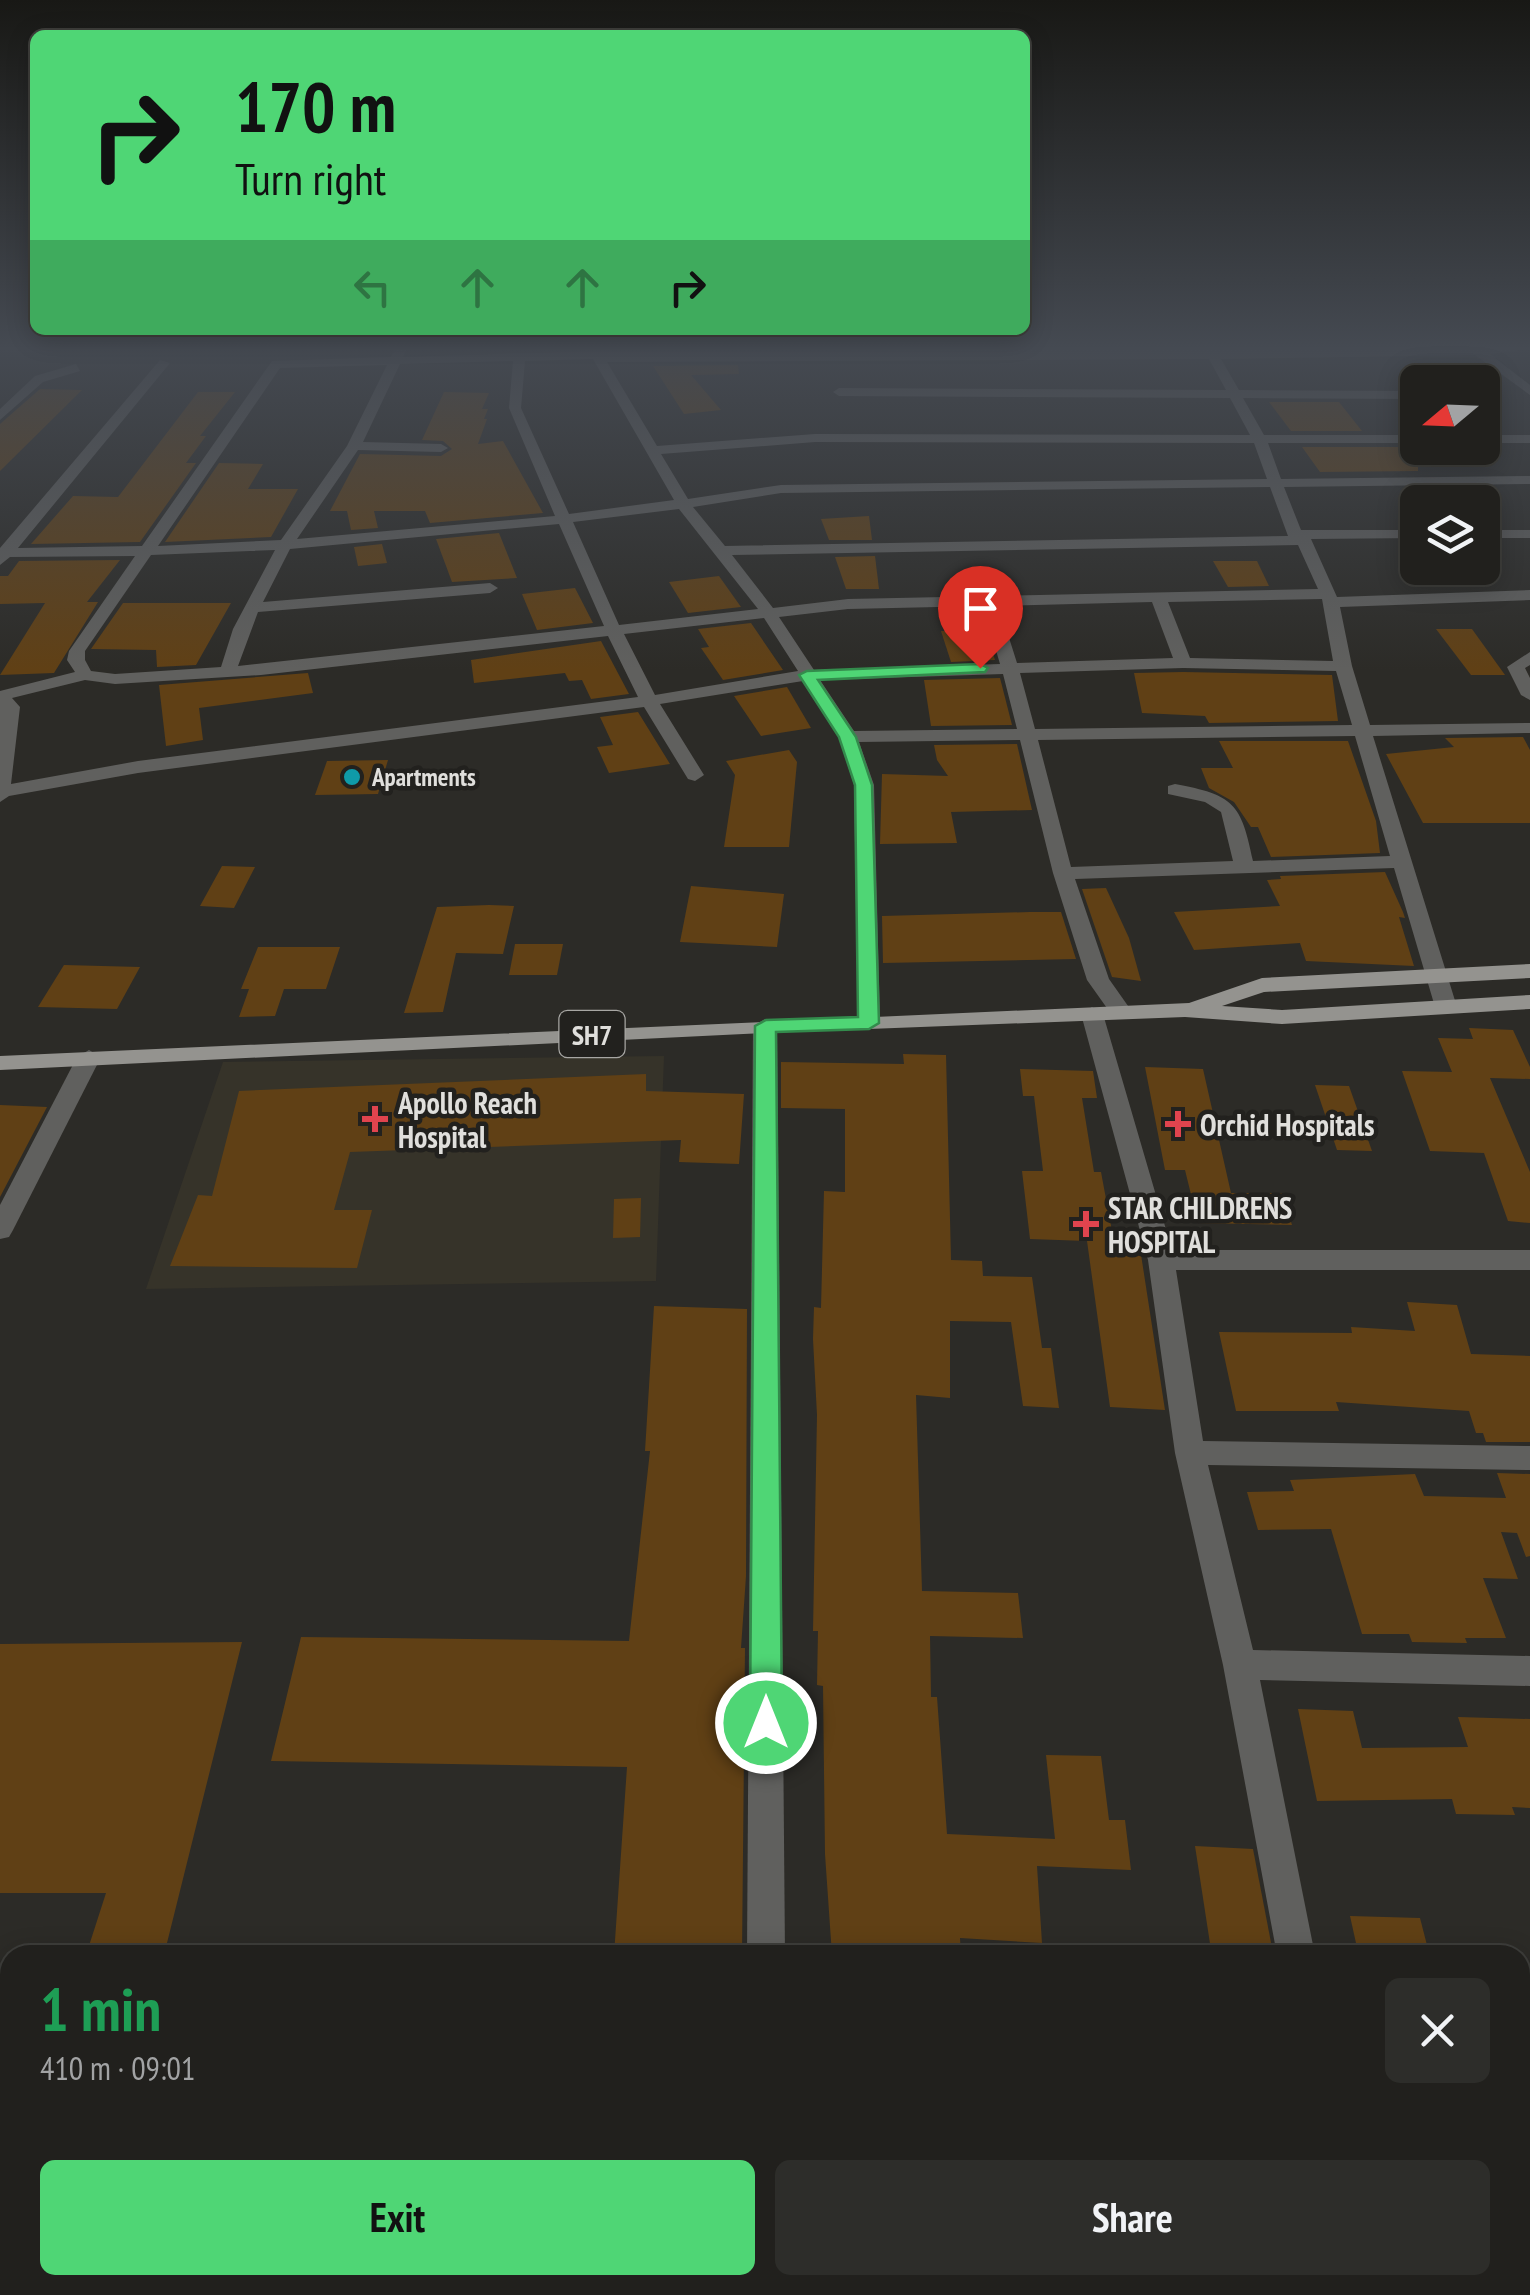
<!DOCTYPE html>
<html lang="en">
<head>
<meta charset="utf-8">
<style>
	:root { --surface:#21201d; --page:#2d2d2a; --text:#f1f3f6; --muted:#a2a3a4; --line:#3e3e3b; --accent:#4fd675 }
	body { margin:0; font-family:"PT Sans Narrow",sans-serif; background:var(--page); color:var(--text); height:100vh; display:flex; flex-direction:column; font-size:38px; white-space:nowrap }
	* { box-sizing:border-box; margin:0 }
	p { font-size:32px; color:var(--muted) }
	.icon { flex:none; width:55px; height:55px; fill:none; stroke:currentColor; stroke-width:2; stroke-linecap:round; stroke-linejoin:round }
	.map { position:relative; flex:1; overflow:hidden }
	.side { position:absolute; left:0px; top:1945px; width:1530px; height:350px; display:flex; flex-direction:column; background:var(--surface); border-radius:30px 30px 0 0; box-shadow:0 5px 25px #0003,0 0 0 2px var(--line) }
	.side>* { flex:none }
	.banner { position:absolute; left:30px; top:30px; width:1000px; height:305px; border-radius:15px; box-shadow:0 5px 25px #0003,0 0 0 2px var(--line); background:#4fd675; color:#111; overflow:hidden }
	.needle { width:65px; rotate:251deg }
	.controls { position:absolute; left:1400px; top:365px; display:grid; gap:20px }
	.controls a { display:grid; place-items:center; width:100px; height:100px; border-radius:15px; background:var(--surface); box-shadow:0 5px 25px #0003,0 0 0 2px var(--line); font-size:50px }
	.pin { position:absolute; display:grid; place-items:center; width:85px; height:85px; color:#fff; margin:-102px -42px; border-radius:50% 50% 50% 0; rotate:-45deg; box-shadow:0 0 10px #0007 }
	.pin .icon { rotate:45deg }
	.me { position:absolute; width:110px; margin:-55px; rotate:0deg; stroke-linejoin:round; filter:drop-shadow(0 0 8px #0008) }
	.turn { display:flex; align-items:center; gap:35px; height:210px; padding:0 40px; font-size:45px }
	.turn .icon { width:130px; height:130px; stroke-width:2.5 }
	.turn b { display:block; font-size:70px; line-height:85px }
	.lanes { display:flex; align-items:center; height:95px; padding:0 40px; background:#0003; justify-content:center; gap:50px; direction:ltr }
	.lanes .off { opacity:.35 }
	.round { display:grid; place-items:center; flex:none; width:105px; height:105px; border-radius:15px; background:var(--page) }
	.head { display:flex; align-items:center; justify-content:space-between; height:170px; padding:0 40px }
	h1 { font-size:60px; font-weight:700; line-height:75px; color:#1e9e55 }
	.primary-button { display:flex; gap:20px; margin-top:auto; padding:20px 40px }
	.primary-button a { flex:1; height:115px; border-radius:15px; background:var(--accent); color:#111; font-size:40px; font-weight:700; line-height:115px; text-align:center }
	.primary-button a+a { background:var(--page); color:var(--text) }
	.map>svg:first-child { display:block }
</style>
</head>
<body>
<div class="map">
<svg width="1530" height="2295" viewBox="0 0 1530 2295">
	<rect width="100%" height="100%" fill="#2c2b27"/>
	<polygon fill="#363329" points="664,1056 656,1281 146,1289 223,1062"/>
	<g fill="#604015">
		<polygon points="738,365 739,374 691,375 721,410 684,414 653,366"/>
		<polygon points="40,389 82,390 0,471 0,424"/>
		<polygon points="198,392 235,392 200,436 206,436 186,463 196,463 140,542 31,544 73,496 118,497"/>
		<polygon points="444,392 489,393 482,409 488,409 484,419 487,419 478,444 503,441 543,513 430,523 425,511 374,511 378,528 351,530 347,511 330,511 360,454 441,456 452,449 443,441 422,440"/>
		<polygon points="1269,402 1339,402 1362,431 1291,431"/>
		<polygon points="1302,447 1418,447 1418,471 1320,472"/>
		<polygon points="219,463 263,464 248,489 298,489 271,537 165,542"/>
		<polygon points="869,516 872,540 829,540 821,519"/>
		<polygon points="499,533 517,578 452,582 436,539"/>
		<polygon points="382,544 387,563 358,566 354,547"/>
		<polygon points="875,556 879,589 846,589 835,557"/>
		<polygon points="120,560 87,602 98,602 54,673 0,675 45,603 0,604 0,576 8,576 19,561"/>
		<polygon points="1213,561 1257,561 1269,586 1228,587"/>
		<polygon points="719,576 741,607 688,613 669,582"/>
		<polygon points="575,588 593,623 537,630 522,594"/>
		<polygon points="123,603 231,603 196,665 157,667 156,650 91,649"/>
		<polygon points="751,623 783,670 723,680 701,648 709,647 698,629"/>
		<polygon points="1436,629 1472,629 1505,675 1471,675"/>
		<polygon points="941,631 986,631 995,660 951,662"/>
		<polygon points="601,641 629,694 591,699 582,680 569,681 565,673 474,683 471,660"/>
		<polygon points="1183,672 1332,675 1338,721 1209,723 1205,716 1142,713 1134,673"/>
		<polygon points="308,673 313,693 199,708 203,740 166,746 159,685"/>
		<polygon points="1000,678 1012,725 931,726 924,680"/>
		<polygon points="787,687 811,728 761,736 734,696"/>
		<polygon points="638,712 670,764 609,773 597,747 613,745 600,717"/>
		<polygon points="1523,737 1530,750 1530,823 1423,823 1386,754 1454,747 1445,738"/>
		<polygon points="1219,741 1348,741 1376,821 1380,853 1271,857 1258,827 1251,827 1234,802 1209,788 1201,768 1233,768"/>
		<polygon points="1017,744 1032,810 951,812 957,843 880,844 882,774 948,776 937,760 934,745"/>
		<polygon points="789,750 797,762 789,847 724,847 735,775 726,761"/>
		<polygon points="388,760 378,794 315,795 327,761"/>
		<polygon points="222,866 255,867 234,908 200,906"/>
		<polygon points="1385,872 1403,912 1405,918 1399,917 1414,966 1306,961 1300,943 1194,950 1174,912 1280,906 1267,880 1281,879 1280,876"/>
		<polygon points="691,886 784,894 777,947 680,942"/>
		<polygon points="1106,888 1129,938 1141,981 1112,977 1082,889"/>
		<polygon points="489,905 514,906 503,954 456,953 443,1012 404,1013 437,907"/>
		<polygon points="1030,912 1061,912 1076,959 883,963 882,916"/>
		<polygon points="515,944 563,944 557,975 509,975"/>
		<polygon points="258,947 340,947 326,989 284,989 275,1016 239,1017 249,989 241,989"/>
		<polygon points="64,965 140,967 117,1009 38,1007"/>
		<polygon points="1469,1028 1513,1030 1530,1067 1530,1079 1490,1078 1530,1172 1530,1223 1508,1221 1484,1153 1430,1151 1402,1071 1452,1072 1438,1038 1473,1039"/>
		<polygon points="903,1054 946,1055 951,1260 982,1261 983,1276 1032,1277 1042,1348 1051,1348 1059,1408 1023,1406 1011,1322 950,1321 950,1398 916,1395 922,1591 1018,1593 1023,1638 930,1636 931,1697 937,1697 947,1834 1055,1839 1046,1755 1101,1756 1109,1820 1125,1820 1131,1870 1037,1866 1042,1943 960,1938 961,1955 832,1955 825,1854 823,1686 817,1685 818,1631 813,1631 817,1415 813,1339 814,1307 821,1308 824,1191 845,1192 845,1109 781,1108 781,1062 904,1064"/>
		<polygon points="1145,1067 1203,1069 1231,1193 1282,1193 1292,1225 1198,1223 1185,1170 1165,1170"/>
		<polygon points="1020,1069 1093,1071 1097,1098 1082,1098 1094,1172 1101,1172 1115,1247 1140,1248 1165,1410 1110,1407 1087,1241 1030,1239 1022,1171 1043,1171 1034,1096 1023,1096"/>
		<polygon points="646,1074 646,1091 744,1094 739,1164 679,1162 681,1140 350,1152 334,1210 372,1210 357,1268 170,1266 198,1195 212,1196 239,1091"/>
		<polygon points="1315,1085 1349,1086 1372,1151 1337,1150"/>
		<polygon points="0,1105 47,1107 0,1197"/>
		<polygon points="641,1198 640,1237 613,1238 614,1199"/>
		<polygon points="1407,1302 1457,1305 1471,1354 1530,1356 1530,1442 1486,1442 1483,1433 1476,1433 1469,1411 1336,1402 1339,1411 1236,1411 1219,1332 1352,1333 1351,1327 1415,1331"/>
		<polygon points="654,1306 747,1309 746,1576 741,1648 745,1648 742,1955 614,1955 627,1767 271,1761 301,1637 629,1641 650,1451 645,1451"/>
		<polygon points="1497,1473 1530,1474 1530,1556 1526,1557 1517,1533 1501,1532 1518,1579 1483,1578 1506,1638 1465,1638 1467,1643 1412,1642 1409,1634 1362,1634 1331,1529 1258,1530 1247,1492 1294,1491 1290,1480 1415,1474 1424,1496 1506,1498"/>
		<polygon points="242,1642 164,1955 86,1955 106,1893 0,1893 0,1644"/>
		<polygon points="1298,1709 1353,1711 1362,1748 1468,1747 1458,1717 1530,1719 1530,1808 1512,1807 1515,1815 1456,1814 1452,1799 1317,1801"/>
		<polygon points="1195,1846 1253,1849 1273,1953 1211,1950"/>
		<polygon points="1350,1916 1420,1918 1429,1953 1358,1952"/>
	</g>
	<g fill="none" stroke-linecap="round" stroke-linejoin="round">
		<g fill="#60605e" fill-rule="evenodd">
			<path d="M395 349H407L403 357 597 351 1528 349 1490 354 1530 385V395L1475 355 1221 359 1239 390 1418 391V399L1243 398 1264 435H1418V443H1268L1281 479 1530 476V484L1284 487 1301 530H1418V538L1311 539 1337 597 1530 590V600L1340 607 1352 666 1370 725 1530 723V733L1373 736 1457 1007 1446 1014 1435 1007 1394 868 1075 879 1109 979 1133 1013 1130 1018H1114L1087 980 1053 873 1020 740 859 742 874 785 880 1023 869 1030 861 1028 858 1023 854 785 839 737 803 681 660 704 704 775 695 781 688 779 644 707 138 773 9 796 0 802V691L75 672 67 660 69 651 135 556 10 557 0 565V548L160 360 170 363 18 548 142 546 272 361 391 357ZM593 359 674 500 569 514 521 408 525 361ZM1209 359 1226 390 839 388 833 392 839 396 1230 398 1250 435 815 434 657 446 607 362ZM513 361 509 408 555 516 297 539 358 450 441 452 448 448 441 444 363 442 400 364ZM387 365 347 446 281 540 158 546 280 368ZM815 442 1254 443 1267 479 781 485 688 499 661 454ZM1270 487 1288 536 725 546 693 507 781 493ZM679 509 758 609 619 625 573 522ZM559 524 604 626 238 666 258 612 490 593 498 588 490 583 263 602 290 549ZM1298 545 1318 589 848 599 773 608 732 555ZM275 550 233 629 221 667 115 674 91 671 85 660V651L151 555ZM1322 599 1333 661 1190 658 1168 602ZM1152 602 1173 658 1017 663 999 606ZM983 606 1000 664 814 670 779 617 848 609ZM764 618 798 671 655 695 624 634ZM608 636 638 697 138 761 11 784 20 707 12 698 85 680 115 684 261 675ZM1183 668 1336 671 1352 725 1035 729 1020 673ZM1003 674 1017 729 854 731 820 680ZM1355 736 1390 856 1253 861C1241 803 1234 795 1175 784L1168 786V794L1205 802 1221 812 1233 861 1071 867 1038 740Z"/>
			<polygon points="76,364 80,371 43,382 0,420 0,409 35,376"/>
			<rect x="1482" y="435" width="48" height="8"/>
			<rect x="1482" y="530" width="48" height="8"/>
			<polygon points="1530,652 1530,665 1525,668 1530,678 1530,700 1521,695 1507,667"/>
			<polygon points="1092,1007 1103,1014 1172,1250 1530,1250 1530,1270 1176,1270 1203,1441 1530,1446 1530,1470 1208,1465 1253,1650 1530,1656 1530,1686 1260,1680 1315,1955 1277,1955 1223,1665 1175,1453 1148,1260 1081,1014"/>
			<polygon points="765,1019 777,1026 785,1955 747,1955 753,1026"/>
			<polygon points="89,1050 101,1057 13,1230 9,1237 0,1239 0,1205 77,1057"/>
			<polygon points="1520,2007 1530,2008 1530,2048 1520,2047"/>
			<polygon points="302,2285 346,2285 344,2295 300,2295"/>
			<polygon points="1337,2285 1381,2285 1383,2295 1339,2295"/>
		</g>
		<polygon fill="#94938f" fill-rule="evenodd" points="1530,964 1530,978 1264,992 1222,1006 1282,1010 1530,995 1530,1009 1282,1024 1185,1017 765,1033 0,1070 0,1056 1189,1003 1262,978"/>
	</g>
	<linearGradient id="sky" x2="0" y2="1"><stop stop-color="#181815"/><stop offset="0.52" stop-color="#454a52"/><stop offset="1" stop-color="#454a52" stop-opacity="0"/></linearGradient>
	<rect width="1530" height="670" fill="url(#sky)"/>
	<polygon fill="#4fd675" stroke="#338b4c" stroke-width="2.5" points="980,664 988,668 985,672 818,680 856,737 872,785 879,1023 869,1029 776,1032 782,1723 777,1733 766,1737 755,1733 750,1723 755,1026 766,1020 858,1017 855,785 839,737 799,675 807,671"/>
	<circle fill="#0f9aa8" stroke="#22211e" stroke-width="4" cx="352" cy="777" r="10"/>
	<g fill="#e0444e" stroke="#22211e" stroke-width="4">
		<path d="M370 1104h10v10h10v10h-10v10h-10v-10h-10v-10h10z"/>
		<path d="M1173 1109h10v10h10v10h-10v10h-10v-10h-10v-10h10z"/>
		<path d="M1081 1209h10v10h10v10h-10v10h-10v-10h-10v-10h10z"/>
	</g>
	<g text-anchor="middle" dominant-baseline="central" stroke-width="9" stroke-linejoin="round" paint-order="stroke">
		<g font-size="25" font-weight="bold" fill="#e0dfdc" stroke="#22211e" text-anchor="start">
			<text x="372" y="777">Apartments</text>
		</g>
		<rect fill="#22211e" stroke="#a7a6a3" stroke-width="2.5" x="559.5" y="1011" width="65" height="46" rx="8"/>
		<g font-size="28" font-weight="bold" fill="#e0dfdc">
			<text x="592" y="1034">SH7</text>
		</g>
		<g font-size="30" font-weight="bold" fill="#e0dfdc" stroke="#22211e" text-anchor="start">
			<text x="398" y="1102">Apollo Reach<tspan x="398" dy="34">Hospital</tspan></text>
			<text x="1200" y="1124">Orchid Hospitals</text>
			<text x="1108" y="1207">STAR CHILDRENS<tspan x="1108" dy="34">HOSPITAL</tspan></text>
		</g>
	</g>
</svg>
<div class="controls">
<a><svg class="needle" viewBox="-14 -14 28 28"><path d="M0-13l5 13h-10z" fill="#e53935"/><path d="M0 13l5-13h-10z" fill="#a2a3a4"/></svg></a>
<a><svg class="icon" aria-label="layers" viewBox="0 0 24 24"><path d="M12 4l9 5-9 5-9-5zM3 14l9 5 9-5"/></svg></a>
</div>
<div class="pin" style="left:980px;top:668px;background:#d93025"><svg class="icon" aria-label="arrive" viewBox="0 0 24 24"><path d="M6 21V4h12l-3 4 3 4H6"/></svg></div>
<svg class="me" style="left:766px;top:1723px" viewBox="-20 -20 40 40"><circle r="17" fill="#4fd675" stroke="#fff" stroke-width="3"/><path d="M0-11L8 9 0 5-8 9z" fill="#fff"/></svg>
<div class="banner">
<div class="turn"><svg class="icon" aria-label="right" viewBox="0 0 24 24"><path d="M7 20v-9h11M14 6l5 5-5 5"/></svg><div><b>170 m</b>Turn right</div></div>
<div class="lanes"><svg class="icon off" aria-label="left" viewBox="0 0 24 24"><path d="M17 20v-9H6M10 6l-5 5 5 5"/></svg><svg class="icon off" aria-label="ahead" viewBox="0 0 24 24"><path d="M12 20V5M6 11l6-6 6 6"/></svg><svg class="icon off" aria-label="ahead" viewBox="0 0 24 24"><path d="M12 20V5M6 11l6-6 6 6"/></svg><svg class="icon" aria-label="right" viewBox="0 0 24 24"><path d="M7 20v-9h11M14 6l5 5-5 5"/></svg></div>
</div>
<section class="side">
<div class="head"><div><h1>1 min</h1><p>410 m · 09:01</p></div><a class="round"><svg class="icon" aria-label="close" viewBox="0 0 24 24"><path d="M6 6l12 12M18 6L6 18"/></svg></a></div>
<div class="primary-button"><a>Exit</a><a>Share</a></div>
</section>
</div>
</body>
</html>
